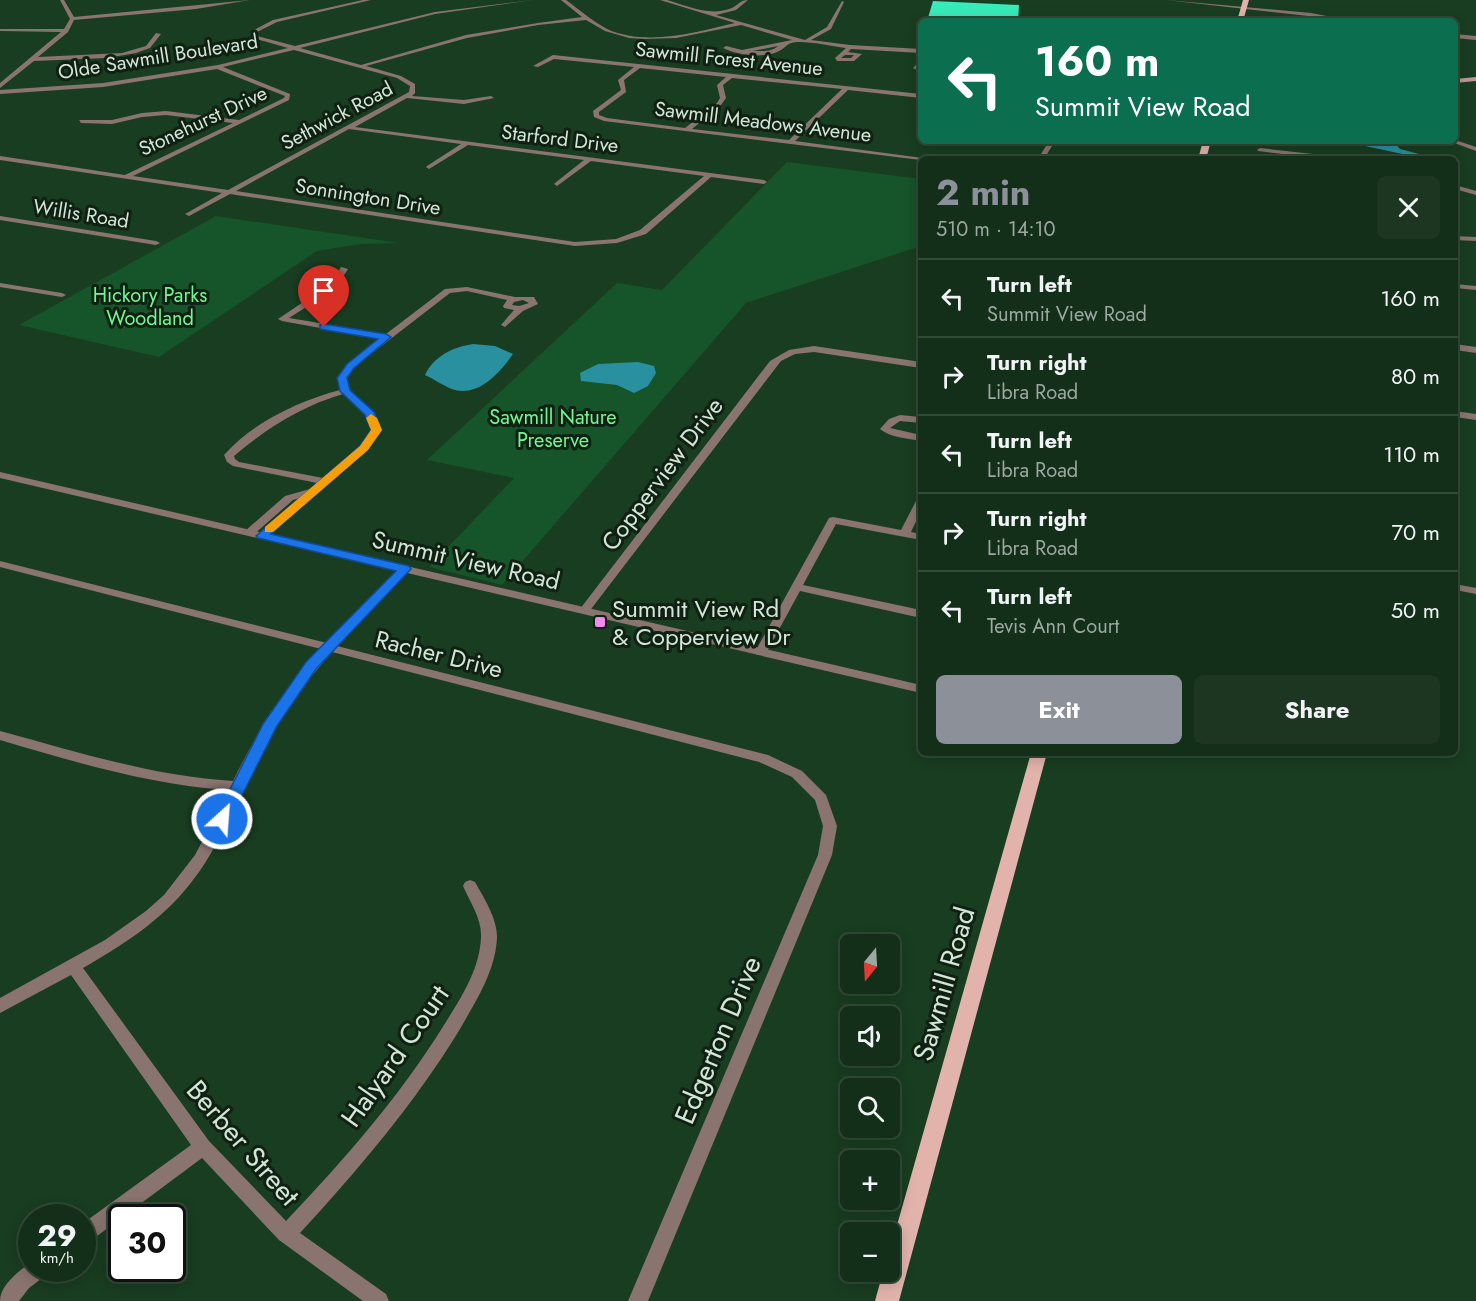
<!DOCTYPE html>
<html lang="en">
<head>
<meta charset="utf-8">
<style>
	:root { --surface:#132e19; --page:#1c3622; --text:#f1f3f6; --muted:#9da8a2; --line:#324a38; --accent:#8c9099 }
	body { margin:0; font-family:Jost,sans-serif; background:var(--page); color:var(--text); height:100vh; display:flex; flex-direction:column; font-size:22px; white-space:nowrap }
	* { box-sizing:border-box; margin:0 }
	p { font-size:20px; color:var(--muted) }
	.icon { flex:none; width:33px; height:33px; fill:none; stroke:currentColor; stroke-width:2; stroke-linecap:round; stroke-linejoin:round }
	.map { position:relative; flex:1; overflow:hidden }
	.side { position:absolute; left:918px; top:156px; width:540px; height:600px; display:flex; flex-direction:column; background:var(--surface); border-radius:9px; box-shadow:0 3px 15px #0003,0 0 0 2px var(--line) }
	.side>* { flex:none }
	.top-card { position:absolute; left:918px; top:18px; width:540px; height:126px; border-radius:9px; box-shadow:0 3px 15px #0003,0 0 0 2px var(--line); background:#0b6e4f; color:#fff; overflow:hidden }
	.needle { width:39px; rotate:198deg }
	.buttons { position:absolute; left:840px; top:934px; display:grid; gap:12px }
	.buttons a { display:grid; place-items:center; width:60px; height:60px; border-radius:9px; background:var(--surface); box-shadow:0 3px 15px #0003,0 0 0 2px var(--line); font-size:30px }
	.speed { position:absolute; left:18px; top:1204px; display:flex; gap:12px; font-size:30px; font-weight:700; text-align:center }
	.speed>* { display:grid; place-content:center; width:78px; height:78px; border-radius:50%; background:var(--surface); box-shadow:0 3px 15px #0003,0 0 0 2px var(--line); line-height:1 }
	.speed small { font-size:15px; font-weight:400 }
	.speed .limit { border:3px solid #111; border-radius:9px; background:#fff; color:#111 }
	.pin { position:absolute; display:grid; place-items:center; width:51px; height:51px; color:#fff; margin:-62px -26px; border-radius:50% 50% 50% 0; rotate:-45deg; box-shadow:0 0 6px #0007 }
	.pin .icon { rotate:45deg }
	.me { position:absolute; width:66px; margin:-33px; rotate:26deg; stroke-linejoin:round; filter:drop-shadow(0 0 4px #0008) }
	.turn { display:flex; align-items:center; gap:21px; height:126px; padding:0 18px; font-size:27px }
	.turn .icon { width:78px; height:78px; stroke-width:2.5 }
	.turn b { display:block; font-size:42px; line-height:51px }
	.round { display:grid; place-items:center; flex:none; width:63px; height:63px; border-radius:9px; background:var(--page) }
	.overview { display:flex; align-items:center; justify-content:space-between; height:102px; padding:0 18px }
	h1 { font-size:36px; font-weight:700; line-height:45px; color:var(--accent) }
	.button { display:flex; gap:12px; margin-top:auto; padding:12px 18px }
	.button a { flex:1; height:69px; border-radius:9px; background:var(--accent); color:#fff; font-size:24px; font-weight:700; line-height:69px; text-align:center }
	.button a+a { background:var(--page); color:var(--text) }
	ul { padding:0; list-style:none }
	li { display:flex; align-items:center; gap:18px; height:78px; padding:0 18px; border-top:2px solid var(--line) }
	li div { flex:1 }
	li b { display:block; font-size:22px }
	li em { font-style:normal }
	.map>svg:first-child { display:block }
</style>
</head>
<body>
<div class="map">
<svg width="1476" height="1301" viewBox="0 0 1476 1301">
	<rect width="100%" height="100%" fill="#193d21"/>
	<g fill="#165429">
		<polygon points="787,162 921,179 921,246 746,303 502,585 429,567 514,478 427,460 617,283 662,290"/>
		<polygon points="216,216 399,243 361,244 317,251 159,357 19,325"/>
	</g>
	<g fill="#2990a0">
		<polygon points="1325,141 1393,141 1400,149 1438,159 1426,159 1365,146"/>
		<path d="M473 344 495 346 513 354C501 371 480 396 455 390 445 387 434 379 425 375 434 356 453 347 473 344Z"/>
		<polygon points="638,362 654,366 656,373 648,386 634,393 617,385 581,381 580,373 598,364"/>
	</g>
	<polygon fill="#38ebba" points="933,1 1019,5 1018,21 927,21"/>
	<g fill="none" stroke-linecap="round" stroke-linejoin="round">
		<g fill="#8a7470" fill-rule="evenodd">
			<polygon points="60,0 64,0 74,17 250,0 196,9 74,20 68,32 38,57 122,53 146,46 156,33 161,34 150,48 136,53 107,58 34,61 0,88 0,83 61,32 0,31 0,29 64,29 70,19"/>
			<path d="M363 0H371L277 22 257 32V36L295 46 435 12 533 0 435 14 300 48 361 65 466 35 538 23 582 17 561 0H566C580 10 592 21 607 29 647 47 696 32 735 23L660 0H667C688 6 710 17 732 8 738 5 740 0 748 0L736 10 716 15 805 40 827 27 842 1 844 2 831 29 811 40 850 45 921 49V53L851 49 848 52 862 54 854 61H837L835 58 846 48C831 46 814 42 799 42 787 42 787 47 779 51 764 59 737 55 723 48L726 46 742 50 792 40 741 25 676 38 645 39 629 38 605 31 586 20 538 25 467 38 366 66 401 76 415 84V93L412 96 464 100 491 96 494 98 464 104 407 98 355 127 764 180 767 182 764 184 711 177 646 234 617 243 575 246 230 194 189 216 185 214 187 213 222 193 0 160V156L125 175 233 123 166 115 142 117 112 124 81 123 79 120H112L142 113 166 111 239 120 284 98 285 96 217 69 103 87 0 94V90L103 83 218 65 288 48 253 38 252 31 273 20ZM778 46C772 52 761 51 753 51ZM294 50 397 78 410 86 409 92 228 190 133 176 289 100 290 94 223 67ZM845 55H854L851 58H841ZM349 129 461 144 427 166 426 167 429 169 468 145 584 160 555 183 554 184 557 186 591 161 704 176 640 230 616 239 575 242 236 191Z"/>
			<polygon points="1166,0 1311,13 1353,21"/>
			<polygon points="1455,34 1476,36 1476,40 1455,38"/>
			<path d="M553 55 921 94V98L848 90 795 141 930 159 921 160 604 121 594 117 593 111 621 90 618 80 634 67 554 59 538 67 533 66ZM640 68 726 77 717 85 720 98 717 103 685 128 607 118 599 115V112L626 92 624 80ZM732 78 842 89 789 140 692 129 721 105 726 98 723 85Z"/>
			<polygon points="921,60 919,67 921,72 913,68"/>
			<polygon points="1455,140 1476,147 1476,151 1449,141"/>
			<polygon points="1049,141 1055,141 1044,159 1038,159"/>
			<polygon points="1260,148 1340,157 1343,159 1323,159 1258,151 1257,150"/>
			<polygon points="1455,185 1476,191 1476,195 1455,189"/>
			<polygon points="0,216 156,241 160,243 156,245 0,220"/>
			<polygon points="1455,236 1476,237 1476,241 1455,240"/>
			<path d="M341 267 348 269 336 288 289 318 386 334 445 289 467 287 515 297H534L538 304 523 311 505 327 501 325 514 310 504 308 503 306 507 300 467 291 450 293 353 368 346 378 349 390 373 412 382 430 367 450 266 538 262 539 257 536 300 498 293 500 253 535H245L244 533 245 531 285 496 310 489 317 483 233 466 227 462 224 455C253 422 299 401 340 390L338 378 347 364 380 339 282 321 278 319 330 284ZM523 300 529 303 519 306 512 305 514 302ZM343 394 366 415 372 430 361 446 323 478 239 462 235 459 234 456C267 428 302 406 343 394Z"/>
			<polygon points="0,283 62,293 66,295 62,297 0,287"/>
			<polygon points="1455,284 1476,286 1476,290 1455,288"/>
			<polygon points="1455,344 1476,347 1476,353 1455,350"/>
			<polygon points="814,346 921,362 921,368 814,352 795,354 781,361 588,613 580,613 578,611 580,609 770,361 789,350"/>
			<polygon points="1455,411 1476,414 1476,420 1455,417"/>
			<path d="M900 415 921 417V423L900 421 890 428 921 435V441C907 438 891 438 880 429L889 419Z"/>
			<polygon points="921,498 921,511 911,532 921,534 921,540 836,524 803,585 921,610 921,618 800,591 765,655 757,655 755,652 829,518 833,517 901,530 916,501"/>
			<path d="M0 561 327 643 400 567H408L410 569 408 571 337 646 768 755 802 771 826 795 837 826 832 855 648 1301H628L818 855 823 826 815 800 792 777 759 762 332 652C307 681 283 711 265 744 239 790 224 842 190 884 162 920 123 945 83 968L209 1141 286 1221C344 1160 400 1096 444 1025 461 998 480 969 481 937 482 919 470 902 463 886L465 882 470 880 475 882C484 898 497 918 497 937 496 970 476 1001 460 1029 415 1103 359 1169 300 1233L386 1294 389 1301H363L279 1240 202 1158 89 1242 82 1245V1224L191 1145 71 975 0 1013V998L105 940 146 911 164 895 195 855 229 790C150 785 75 762 0 740V731C78 752 152 776 233 781 256 733 286 689 321 649L0 567Z"/>
			<path d="M31 1262 32 1269H47L45 1276 29 1288 19 1301H0C0 1285 19 1271 31 1262Z"/>
		</g>
		<g fill="#8a7470" fill-rule="evenodd">
			<polygon points="0,472 921,685 921,693 0,478"/>
			<polygon points="1455,584 1476,588 1476,594 1455,590"/>
		</g>
		<polygon fill="#bb9892" fill-rule="evenodd" points="1476,77 1476,81 1455,83 1455,79"/>
		<g fill="#e1b3ab" fill-rule="evenodd">
			<polygon points="1243,0 1249,0 1243,21 1237,21"/>
			<polygon points="1203,141 1211,141 1206,159 1198,159"/>
			<polygon points="1031,753 1047,753 899,1301 875,1301 883,1272 890,1272 890,1250"/>
		</g>
	</g>
	<polygon fill="#1a73e8" stroke="#114b97" stroke-width="1.5" points="324,324 386,334 391,337 354,368 347,378 350,390 374,412 382,430 368,450 271,534 409,566 411,569 316,669 277,726 230,819 228,823 217,823 215,819 263,724 306,662 396,571 258,538 256,536 360,446 371,430 365,415 340,391 337,378 347,364 378,339 320,329 320,325"/>
	<polygon fill="#f59e0b" points="371,414 377,418 382,430 368,450 273,532 265,532 265,527 360,446 371,430 366,418"/>
	<rect fill="#f589ee" stroke="#102013" stroke-width="2" x="594" y="616" width="12" height="12" rx="3"/>
	<g text-anchor="middle" dominant-baseline="central" stroke-width="6" stroke-linejoin="round" paint-order="stroke">
		<g font-size="20" fill="#d2e6d5" stroke="#102013">
			<text transform="translate(158 57) rotate(-9)">Olde Sawmill Boulevard</text>
			<text transform="translate(729 59) rotate(6)">Sawmill Forest Avenue</text>
			<text transform="translate(337 116) rotate(-28)">Sethwick Road</text>
			<text transform="translate(203 121) rotate(-25)">Stonehurst Drive</text>
			<text transform="translate(763 122) rotate(7)">Sawmill Meadows Avenue</text>
			<text transform="translate(560 139) rotate(7)">Starford Drive</text>
			<text transform="translate(368 197) rotate(9)">Sonnington Drive</text>
			<text transform="translate(81 214) rotate(9)">Willis Road</text>
		</g>
		<g font-size="20" fill="#6ff993" stroke="#102013">
			<text x="150" y="295">Hickory Parks<tspan x="150" dy="23">Woodland</tspan></text>
			<text x="553" y="417">Sawmill Nature<tspan x="553" dy="23">Preserve</tspan></text>
		</g>
		<g font-size="24" fill="#d2e6d5" stroke="#102013">
			<text transform="translate(662 474) rotate(-53)">Copperview Drive</text>
			<text transform="translate(466 560) rotate(13)">Summit View Road</text>
			<text transform="translate(439 654) rotate(14)">Racher Drive</text>
		</g>
		<g font-size="24" fill="#d2e6d5" stroke="#102013" text-anchor="start">
			<text x="612" y="608">Summit View Rd<tspan x="612" dy="28">&amp; Copperview Dr</tspan></text>
		</g>
		<g font-size="28" fill="#d2e6d5" stroke="#102013">
			<text transform="translate(944 984) rotate(-74)">Sawmill Road</text>
			<text transform="translate(718 1040) rotate(-67)">Edgerton Drive</text>
			<text transform="translate(395 1056) rotate(-55)">Halyard Court</text>
			<text transform="translate(243 1143) rotate(49)">Berber Street</text>
		</g>
	</g>
</svg>
<div class="buttons">
<a><svg class="needle" viewBox="-14 -14 28 28"><path d="M0-13l5 13h-10z" fill="#e53935"/><path d="M0 13l5-13h-10z" fill="#9da8a2"/></svg></a>
<a><svg class="icon" aria-label="sound" viewBox="0 0 24 24"><path d="M4 9h4l5-4v14l-5-4H4zM17 9q2 3 0 6"/></svg></a>
<a><svg class="icon" aria-label="search" viewBox="0 0 24 24"><circle cx="10" cy="10" r="6"/><path d="M15 15l6 6"/></svg></a>
<a>+</a>
<a>−</a>
</div>
<div class="speed"><div>29<small>km/h</small></div><div class="limit">30</div></div>
<div class="pin" style="left:324px;top:327px;background:#d93025"><svg class="icon" aria-label="arrive" viewBox="0 0 24 24"><path d="M6 21V4h12l-3 4 3 4H6"/></svg></div>
<svg class="me" style="left:222px;top:819px" viewBox="-20 -20 40 40"><circle r="17" fill="#1a73e8" stroke="#fff" stroke-width="3"/><path d="M0-11L8 9 0 5-8 9z" fill="#fff"/></svg>
<div class="top-card">
<div class="turn"><svg class="icon" aria-label="left" viewBox="0 0 24 24"><path d="M17 20v-9H6M10 6l-5 5 5 5"/></svg><div><b>160 m</b>Summit View Road</div></div>
</div>
<section class="side">
<div class="overview"><div><h1>2 min</h1><p>510 m · 14:10</p></div><a class="round"><svg class="icon" aria-label="close" viewBox="0 0 24 24"><path d="M6 6l12 12M18 6L6 18"/></svg></a></div>
<ul>
<li><svg class="icon" aria-label="left" viewBox="0 0 24 24"><path d="M17 20v-9H6M10 6l-5 5 5 5"/></svg><div><b>Turn left</b><p>Summit View Road</p></div><em>160 m</em></li>
<li><svg class="icon" aria-label="right" viewBox="0 0 24 24"><path d="M7 20v-9h11M14 6l5 5-5 5"/></svg><div><b>Turn right</b><p>Libra Road</p></div><em>80 m</em></li>
<li><svg class="icon" aria-label="left" viewBox="0 0 24 24"><path d="M17 20v-9H6M10 6l-5 5 5 5"/></svg><div><b>Turn left</b><p>Libra Road</p></div><em>110 m</em></li>
<li><svg class="icon" aria-label="right" viewBox="0 0 24 24"><path d="M7 20v-9h11M14 6l5 5-5 5"/></svg><div><b>Turn right</b><p>Libra Road</p></div><em>70 m</em></li>
<li><svg class="icon" aria-label="left" viewBox="0 0 24 24"><path d="M17 20v-9H6M10 6l-5 5 5 5"/></svg><div><b>Turn left</b><p>Tevis Ann Court</p></div><em>50 m</em></li>
</ul>
<div class="button"><a>Exit</a><a>Share</a></div>
</section>
</div>
</body>
</html>
